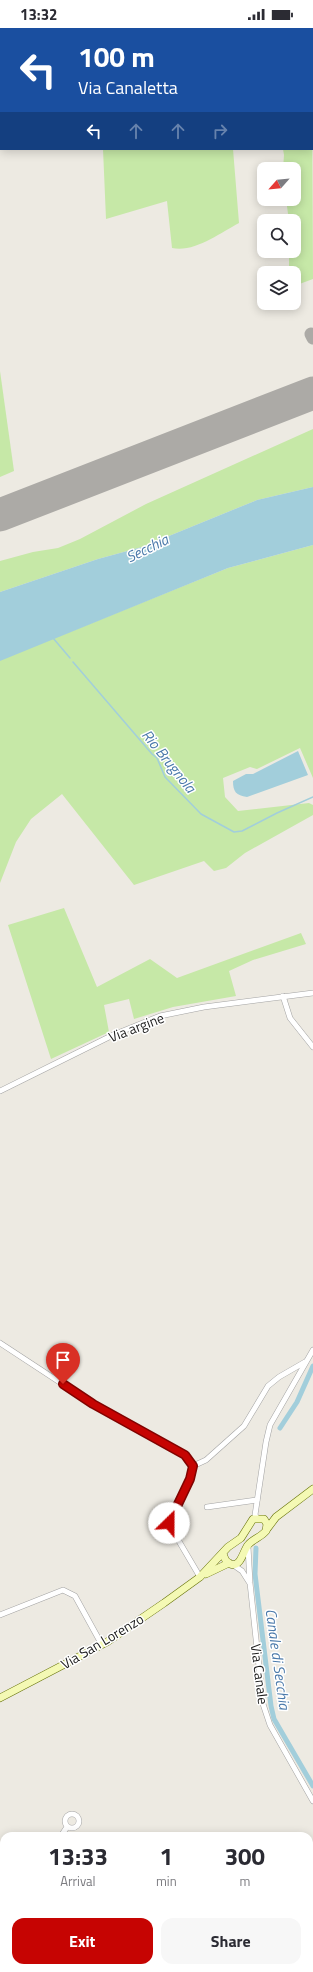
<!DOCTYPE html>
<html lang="en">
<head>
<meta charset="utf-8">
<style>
	:root { --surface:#fff; --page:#f7f7f7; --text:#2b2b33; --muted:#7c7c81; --accent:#c60402 }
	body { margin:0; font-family:"Titillium Web",sans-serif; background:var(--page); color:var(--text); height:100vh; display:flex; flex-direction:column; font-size:15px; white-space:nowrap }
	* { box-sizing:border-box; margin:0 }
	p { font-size:13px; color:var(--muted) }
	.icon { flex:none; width:22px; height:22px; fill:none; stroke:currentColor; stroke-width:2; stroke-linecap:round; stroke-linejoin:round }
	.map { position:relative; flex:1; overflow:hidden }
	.side { position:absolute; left:0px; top:1804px; width:313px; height:140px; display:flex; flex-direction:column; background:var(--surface); border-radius:12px 12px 0 0; box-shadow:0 2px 10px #0003 }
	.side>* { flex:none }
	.banner { position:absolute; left:0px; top:0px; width:313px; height:122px; box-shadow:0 2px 10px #0003; background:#1a4fa0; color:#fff; overflow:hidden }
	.needle { width:26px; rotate:243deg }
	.buttons { position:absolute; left:257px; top:134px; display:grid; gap:8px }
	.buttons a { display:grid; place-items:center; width:44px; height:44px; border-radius:8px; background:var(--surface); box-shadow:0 2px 10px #0003; font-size:20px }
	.pin { position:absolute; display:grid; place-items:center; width:34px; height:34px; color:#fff; margin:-41px -17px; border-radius:50% 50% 50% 0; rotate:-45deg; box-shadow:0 0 4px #0007 }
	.pin .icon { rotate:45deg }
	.me { position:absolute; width:44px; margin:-22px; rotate:23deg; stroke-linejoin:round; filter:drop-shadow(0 0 3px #0008) }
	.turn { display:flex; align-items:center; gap:14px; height:84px; padding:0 12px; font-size:18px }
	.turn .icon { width:52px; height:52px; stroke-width:2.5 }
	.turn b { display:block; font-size:28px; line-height:34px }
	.lanes { display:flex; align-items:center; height:38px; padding:0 12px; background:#0003; justify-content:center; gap:20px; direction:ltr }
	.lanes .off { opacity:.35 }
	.eta { display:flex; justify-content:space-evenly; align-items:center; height:68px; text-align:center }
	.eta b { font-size:24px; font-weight:700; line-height:28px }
	.cta { display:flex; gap:8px; margin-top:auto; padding:8px 12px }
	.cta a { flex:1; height:46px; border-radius:12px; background:var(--accent); color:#fff; font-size:16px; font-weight:700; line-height:46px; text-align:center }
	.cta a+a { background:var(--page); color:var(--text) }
	.status { display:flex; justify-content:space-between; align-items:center; height:28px; padding:0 20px; background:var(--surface); direction:ltr }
	.status svg { height:11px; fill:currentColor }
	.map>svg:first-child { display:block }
</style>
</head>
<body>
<div class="status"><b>13:32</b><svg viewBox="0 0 49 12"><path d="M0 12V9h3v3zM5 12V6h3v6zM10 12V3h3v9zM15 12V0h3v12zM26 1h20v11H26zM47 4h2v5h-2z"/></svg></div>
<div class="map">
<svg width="313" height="1944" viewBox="0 0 313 1944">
	<rect width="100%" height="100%" fill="#edeae2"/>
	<g fill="#c6e8a7">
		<polygon points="312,53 313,251 294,258 294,245 289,245 289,223 294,223 294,193 289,193 286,171 294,171 294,141 283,141 284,127 283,121 312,121"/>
		<path d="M103 121H233L239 195C220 205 194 225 172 220L167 173 106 191Z"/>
		<polygon points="0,343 14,443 0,449"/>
		<polygon points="313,401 313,459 257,472 142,519 98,531 0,564 0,533 33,524 58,520 80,511 146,476"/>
		<polygon points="313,517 313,750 300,720 257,741 250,739 223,750 225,769 238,783 309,775 313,777 313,787 245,825 226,840 214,843 204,833 134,857 62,766 31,791 16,814 0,855 0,632 228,540"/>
		<polygon points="64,880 97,959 150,931 177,950 301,905 306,916 253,932 229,943 236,968 173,979 134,991 129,971 104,977 109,1004 51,1031 8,897"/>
		<polygon points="313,1882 313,1914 309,1915 309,1887"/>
	</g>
	<g fill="#a2cedb">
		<polygon points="313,459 313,517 228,540 0,633 0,564 98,531 142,519 257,472"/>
		<path d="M298 723 308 747 247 769C236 767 233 764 233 753L246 746H253Z"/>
	</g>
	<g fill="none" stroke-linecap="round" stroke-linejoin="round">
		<g stroke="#a2cedb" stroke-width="1.5">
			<polyline points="53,610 70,630"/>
			<polyline points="73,634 152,726 157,730 165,749 201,786 234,804 242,803 277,785 313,769"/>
			<polyline points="279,1940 301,1944"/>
			<polyline points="174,1944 176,1940"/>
		</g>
		<g stroke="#a2cedb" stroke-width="5">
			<polyline points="280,1400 297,1374 313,1338"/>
			<polyline points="256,1520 255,1546 271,1678 274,1691 313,1758"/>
			<polyline points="309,1880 313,1875"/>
			<polyline points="246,1944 250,1940"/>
		</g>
		<polyline stroke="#acaaa6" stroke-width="13" points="311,306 313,310"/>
		<polyline stroke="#acaaa6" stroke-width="33" points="0,487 313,365"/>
		<defs>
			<g id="street">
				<polyline points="283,968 290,990 313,1019"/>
				<polyline points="0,1063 113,1007 160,988 204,979 313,965"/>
				<polyline points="0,1315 93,1376 185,1427 193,1438 192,1445 170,1492 170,1498 200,1549"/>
				<polyline points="193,1438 206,1432 244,1398 268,1358 279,1349 305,1334"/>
				<polyline points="207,1479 257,1472"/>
				<polyline points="257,1490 255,1487 266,1414 270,1397 313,1322"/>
				<polyline points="248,1519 250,1555 263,1676 270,1697 313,1773"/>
				<polyline points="232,1536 242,1543 249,1554"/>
				<polyline points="0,1587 63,1562 75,1568 102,1617"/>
				<circle cx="72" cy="1793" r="7"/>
				<polyline points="61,1808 67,1799"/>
				<polyline points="0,1836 4,1835"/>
				<polyline points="309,1860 313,1849"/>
				<polyline points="237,1944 240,1940"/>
			</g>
			<g id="secondary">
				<polyline points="312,19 313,18"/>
				<polyline points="0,112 1,111"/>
				<polyline points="267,1501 276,1489 313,1461"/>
				<polyline points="206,1546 229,1535"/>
				<path d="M0 1670 107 1614 164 1575 200 1549 228 1519 241 1510 253 1491H264L267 1496 266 1503C261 1509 253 1511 248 1517 243 1523 241 1540 230 1536 226 1534 224 1530 223 1525"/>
			</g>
		</defs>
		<use href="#street" stroke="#a3a3a3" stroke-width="6"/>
		<use href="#secondary" stroke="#647006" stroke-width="8"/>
		<use href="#street" stroke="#fff" stroke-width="5"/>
		<use href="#secondary" stroke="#f4f9b4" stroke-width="7"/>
	</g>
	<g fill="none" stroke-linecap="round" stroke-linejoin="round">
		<defs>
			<polyline id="route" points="63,1356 93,1376 185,1427 193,1438 190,1451 169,1495"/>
		</defs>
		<use href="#route" stroke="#810301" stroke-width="10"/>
		<use href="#route" stroke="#c60402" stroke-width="7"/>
	</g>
	<g text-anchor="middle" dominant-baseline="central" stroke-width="3" stroke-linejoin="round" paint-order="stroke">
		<g font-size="14" fill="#1c1c1c" stroke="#fff">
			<text transform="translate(136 999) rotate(-21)">Via argine</text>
			<text transform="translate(102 1613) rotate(-31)">Via San Lorenzo</text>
			<text transform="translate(260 1646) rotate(83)">Via Canale</text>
		</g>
		<g font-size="15" font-style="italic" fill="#4a79aa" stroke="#fff">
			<text transform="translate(147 520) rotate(-26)">Secchia</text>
			<text transform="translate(169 733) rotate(51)">Rio Brugnola</text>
			<text transform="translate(278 1631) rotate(82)">Canale di Secchia</text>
		</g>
	</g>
</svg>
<div class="buttons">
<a><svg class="needle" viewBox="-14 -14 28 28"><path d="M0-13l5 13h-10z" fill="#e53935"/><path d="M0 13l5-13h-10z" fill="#7c7c81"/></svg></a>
<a><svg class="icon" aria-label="search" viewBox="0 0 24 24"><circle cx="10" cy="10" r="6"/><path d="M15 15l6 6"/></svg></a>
<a><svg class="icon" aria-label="layers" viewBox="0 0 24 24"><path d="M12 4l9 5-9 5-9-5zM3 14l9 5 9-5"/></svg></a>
</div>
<div class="pin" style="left:63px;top:1356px;background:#d93025"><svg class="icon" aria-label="arrive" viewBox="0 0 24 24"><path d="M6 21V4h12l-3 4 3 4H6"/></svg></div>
<svg class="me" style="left:169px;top:1495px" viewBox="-20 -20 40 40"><circle r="19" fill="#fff"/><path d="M0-13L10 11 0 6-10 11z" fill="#c60402"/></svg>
<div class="banner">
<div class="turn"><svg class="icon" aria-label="left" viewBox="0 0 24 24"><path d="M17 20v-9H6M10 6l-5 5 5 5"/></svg><div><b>100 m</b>Via Canaletta</div></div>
<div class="lanes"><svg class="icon" aria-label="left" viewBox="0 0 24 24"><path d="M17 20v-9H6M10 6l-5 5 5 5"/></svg><svg class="icon off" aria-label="ahead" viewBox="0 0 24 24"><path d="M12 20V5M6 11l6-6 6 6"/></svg><svg class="icon off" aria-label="ahead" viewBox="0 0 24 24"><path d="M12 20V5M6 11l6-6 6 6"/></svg><svg class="icon off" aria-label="right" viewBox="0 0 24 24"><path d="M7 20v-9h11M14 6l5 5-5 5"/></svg></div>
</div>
<section class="side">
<div class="eta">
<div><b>13:33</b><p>Arrival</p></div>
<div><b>1</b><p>min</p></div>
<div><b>300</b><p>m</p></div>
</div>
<div class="cta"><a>Exit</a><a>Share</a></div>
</section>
</div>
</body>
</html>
